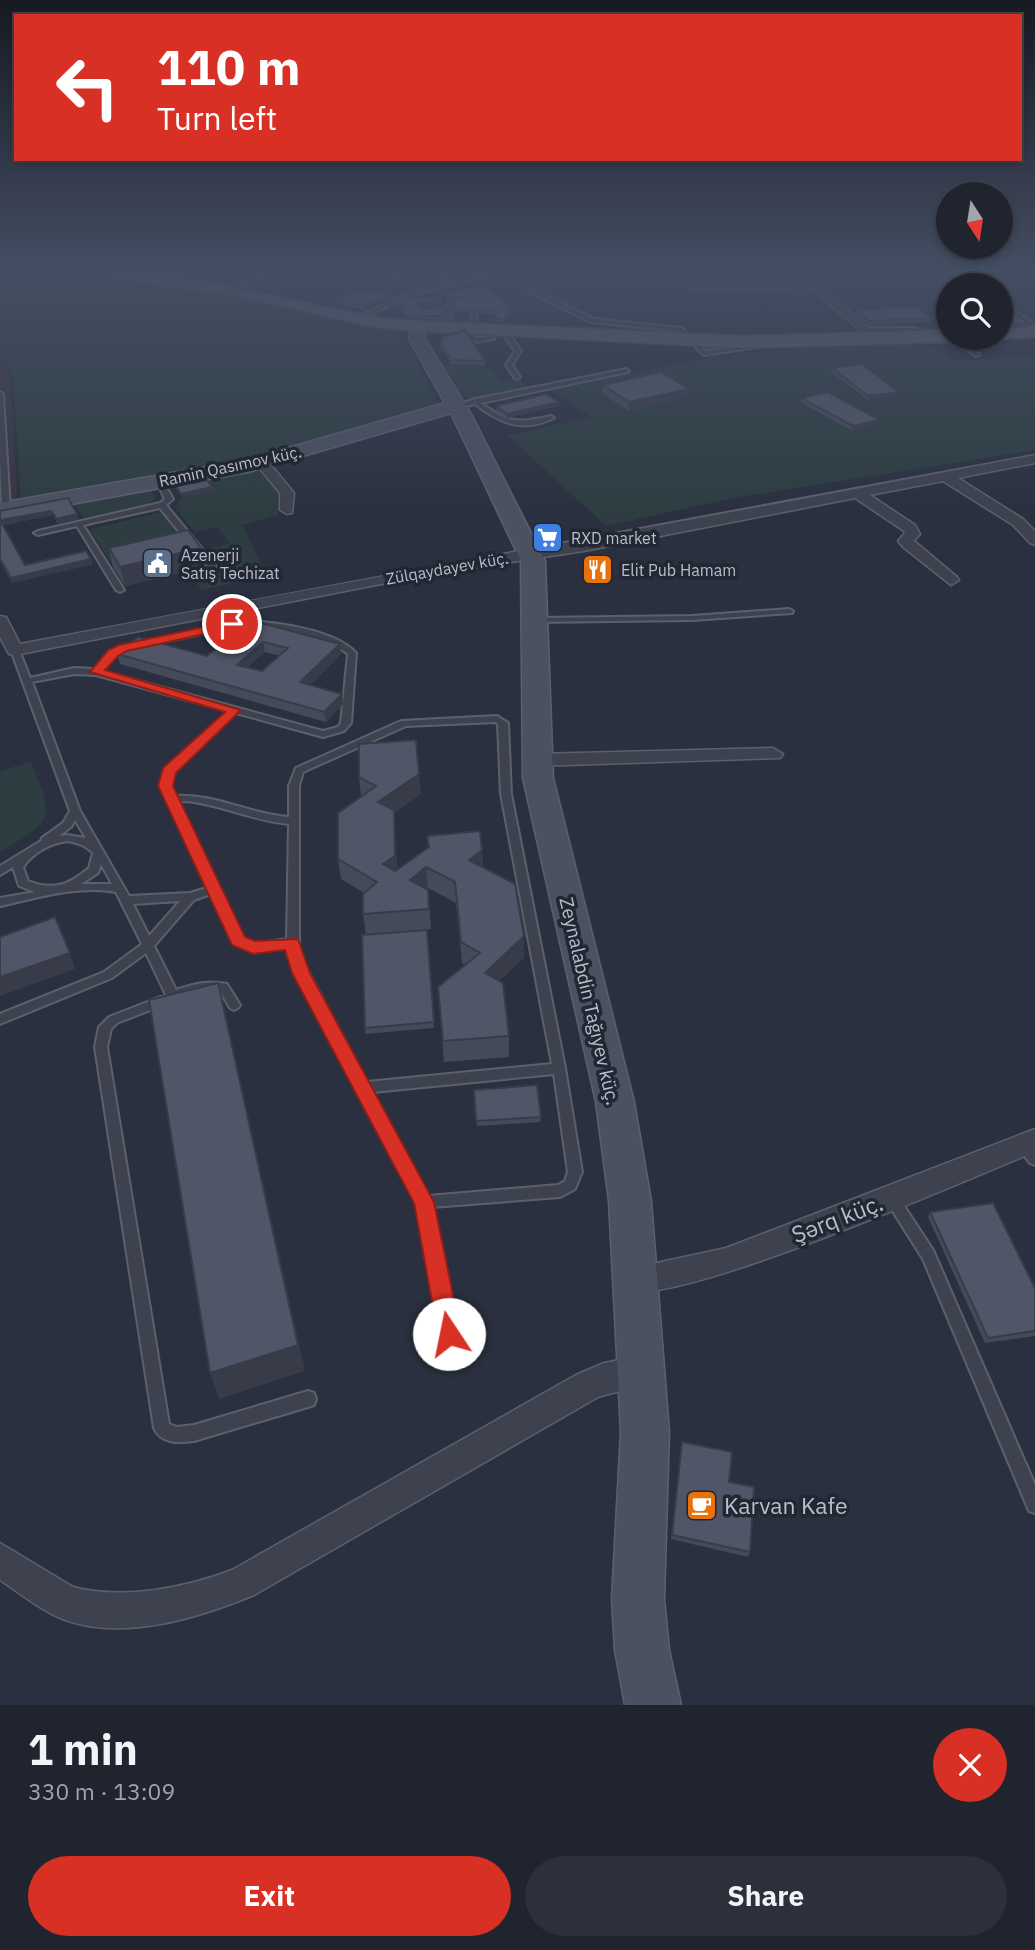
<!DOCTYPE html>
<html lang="en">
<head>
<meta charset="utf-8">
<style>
	:root { --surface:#20242f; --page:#2d303b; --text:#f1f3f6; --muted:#a2a4aa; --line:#3d414b; --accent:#d93025 }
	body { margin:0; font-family:"IBM Plex Sans",sans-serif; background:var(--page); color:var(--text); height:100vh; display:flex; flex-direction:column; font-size:26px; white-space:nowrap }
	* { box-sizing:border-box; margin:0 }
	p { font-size:23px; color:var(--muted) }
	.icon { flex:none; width:38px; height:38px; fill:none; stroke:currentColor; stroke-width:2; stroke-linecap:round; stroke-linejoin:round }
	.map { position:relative; height:1705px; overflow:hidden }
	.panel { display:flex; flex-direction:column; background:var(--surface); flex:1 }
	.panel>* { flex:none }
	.guide { position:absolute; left:14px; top:14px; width:1008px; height:147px; border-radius:0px; box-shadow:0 4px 10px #0003,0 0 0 2px var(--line); background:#d93025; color:#fff; overflow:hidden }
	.needle { width:46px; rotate:168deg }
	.controls { position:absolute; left:936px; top:182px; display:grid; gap:14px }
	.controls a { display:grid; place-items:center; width:77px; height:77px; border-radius:50%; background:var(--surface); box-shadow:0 4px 10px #0003,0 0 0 2px var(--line); font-size:35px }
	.pin { position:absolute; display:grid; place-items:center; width:60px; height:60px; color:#fff; margin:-30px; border:4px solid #fff; border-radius:50%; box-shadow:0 2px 7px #0007 }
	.me { position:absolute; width:77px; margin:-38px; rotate:349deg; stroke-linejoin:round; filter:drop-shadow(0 0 5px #0008) }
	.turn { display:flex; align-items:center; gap:24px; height:147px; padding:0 28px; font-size:32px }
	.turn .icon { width:91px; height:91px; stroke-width:2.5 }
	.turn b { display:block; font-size:49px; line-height:60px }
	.round { display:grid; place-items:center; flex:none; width:74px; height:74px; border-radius:37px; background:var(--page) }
	.head { display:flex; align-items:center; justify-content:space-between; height:119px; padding:0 28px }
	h1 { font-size:42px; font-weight:800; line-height:52px }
	.button { display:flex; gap:14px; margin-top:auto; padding:14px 28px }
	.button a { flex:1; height:80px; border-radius:42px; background:var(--accent); color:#fff; font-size:28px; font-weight:800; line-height:80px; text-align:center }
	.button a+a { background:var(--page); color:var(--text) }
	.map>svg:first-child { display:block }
</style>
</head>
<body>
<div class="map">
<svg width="1035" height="1705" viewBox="0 0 1035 1705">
	<rect width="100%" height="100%" fill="#2a303f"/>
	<g fill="#383541">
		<polygon points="250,273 360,273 290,285"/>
		<polygon points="0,363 5,363 11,379 17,500 0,503"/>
	</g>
	<g fill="#2d3d41">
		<polygon points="0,273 82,273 264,301 326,316 328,322 395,330 403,336 439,403 251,458 21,498 13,379 7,363 0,362"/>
		<polygon points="924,343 952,361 1035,355 1035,450 733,498 606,526 507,435 591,417 550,390 723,355 783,349"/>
		<polygon points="470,362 472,366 485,365 501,381 520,379 526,387 468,398 459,395 441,365"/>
		<polygon points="256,468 278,492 278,515 242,525 267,576 201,590 194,576 224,567 208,549 230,543 217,527 195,532 174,507 182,498 173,485"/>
		<polygon points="150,488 155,498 149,504 83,518 73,502"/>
		<polygon points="162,512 187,546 112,564 89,529"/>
		<path d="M31 762C55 821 54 820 0 852V771Z"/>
	</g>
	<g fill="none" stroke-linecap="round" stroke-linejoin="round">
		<defs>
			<g id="lane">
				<polygon points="446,273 453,273 447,276 453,282 494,273 502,273 412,295 360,319 355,318 408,293 450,283 441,275"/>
				<polygon points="258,277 263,278 230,291 225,290"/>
				<polygon points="530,288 594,319 682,328 705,351 761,344 764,346 704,355 678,331 591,322 528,291"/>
				<polygon points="472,315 477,316 473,336 477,338 492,336 494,337 494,339 476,342 468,338"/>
				<polygon points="509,327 512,329 511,337 521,351 512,365 520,377 517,379 515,378 506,365 515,351 505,337 506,329"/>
				<polygon points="864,328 915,328 932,337 927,338 914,332 862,331 861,330"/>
				<polygon points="953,338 959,338 980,355 975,356"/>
				<path d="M626 369 629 371 628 372 481 403C510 424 517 423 551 416L554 418C523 433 501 424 475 404L456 408 453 406 475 399Z"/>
				<polygon points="0,392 3,394 10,509 6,511 2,509 0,459"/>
				<polygon points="160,480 163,482 173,499 166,505 216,566 216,570 210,570 160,508 83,525 124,590 120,592 116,590 77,526 38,535 34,533 38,531 160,503 165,499 157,482"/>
				<polygon points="789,609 793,611 792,613 692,620 535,622 531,620 535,618 692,616"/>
				<path d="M242 621C274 622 334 629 356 653L351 723 344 731 323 737 236 713 174 773 170 786 174 796C214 793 249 814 289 817V786L296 768 401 721 497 716 508 723 511 794 565 1068 582 1172 575 1189 560 1197 432 1207 457 1334 454 1339 449 1341 444 1339 417 1203 287 954V948L253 952 234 944 211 894 194 900 154 946 176 990C193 984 209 980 227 984L240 1005 238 1008 234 1010 230 1008 220 991H199L173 1000 170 999 168 1003 117 1023 111 1029 107 1047 169 1424 177 1427 194 1425 308 1391 314 1393 316 1399 314 1405 308 1407 194 1441C179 1443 161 1444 154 1428L95 1047 99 1027 109 1017 160 997H167L146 953 112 978 0 1024V1014L104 972 142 944 116 892C78 885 37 898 0 906V898L35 892 19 886 13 867 0 875V866L41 841 42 838 63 823 70 811 11 650 15 647 19 650 30 678 74 668 94 669 110 651 120 646ZM242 625C273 627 324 633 348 654L341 723 338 727 323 731 102 671 116 655 126 650ZM74 674 96 675 228 711 166 770 160 786 207 888 190 893 129 896 80 811 32 682ZM495 722 498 724 501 794 552 1064 367 1082 299 954V786L303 772 406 726ZM187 801C222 805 254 821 289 824L287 939 254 944 242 938 220 890V889L177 802ZM75 820 86 838 67 835 59 836 71 827ZM67 841C78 843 85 845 93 853L89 868C69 885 53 891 28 881L23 867C34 852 49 844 67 841ZM101 864 112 884H81L98 873ZM180 901 149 936 133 904ZM554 1074 568 1172 565 1181 558 1185 428 1196 373 1092Z"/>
				<polygon points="1023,1139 1028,1141 1035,1149 1035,1165 1030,1163 1016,1145 1018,1141"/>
				<polygon points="892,1193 897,1195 933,1250 1035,1485 1035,1513 1029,1511 923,1259 885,1199 887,1195"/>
			</g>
			<g id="street">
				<polygon points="163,273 175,273 163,281 155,281 155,277"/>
				<polygon points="805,273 916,273 911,276 814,276 817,282 878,337 880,339 874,342 810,287 693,289 688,286 693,283 806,281"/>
				<polygon points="952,273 963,273 979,285 968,285"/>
				<polygon points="1004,273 1023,276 1018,279"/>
				<polygon points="453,300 462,302 453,309 448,329 440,329 443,308"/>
				<polygon points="1001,302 1035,324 1035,332 1001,310"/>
				<path d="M1035 455V463L958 478 1023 519 1035 531V545L1030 543 1013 525 943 481 870 495 915 525 920 534 914 541 957 577 959 580 951 585 903 547 898 541 905 533 904 531 855 498 584 551 438 573 15 655 9 654 0 637V616L6 617 20 644C358 579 697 520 1035 455Z"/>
				<polygon points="256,459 266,459 294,493 292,513 287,514 280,510 280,493 254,462"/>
				<polygon points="773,748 783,754 780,758 537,766 527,760 537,754"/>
				<path d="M1035 1129V1152C969 1178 675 1309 624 1290L619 1280 624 1270 726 1248Z"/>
				<path d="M641 1356 652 1360 656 1371 652 1382 598 1397 254 1595C198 1618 125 1641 65 1620 42 1611 21 1594 0 1580V1543L73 1587C122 1600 185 1588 232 1570L576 1375 604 1363Z"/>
			</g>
			<polygon id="secondary" points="418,321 426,326 425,339 472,416 545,561 553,778 634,1102 651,1201 669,1432 664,1599 669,1650 681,1705 625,1705 615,1650 612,1599 621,1432 609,1201 596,1102 523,778 521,561 451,413 248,472 0,517 0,503 246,460 445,403 409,339 410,326"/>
			<g id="primary">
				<path d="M105 273C207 273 299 307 399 320L742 336 948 330V338H956L948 342 742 348 399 330 368 326 243 297 113 278Z"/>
				<polygon points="1035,325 1035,337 1001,339 998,338 1001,338 1001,327"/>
			</g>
		</defs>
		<use href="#lane" stroke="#5b606c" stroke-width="4"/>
		<use href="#street" stroke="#5b606c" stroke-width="3"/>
		<use href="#secondary" stroke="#5b606c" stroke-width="3"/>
		<use href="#primary" stroke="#474b58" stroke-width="3"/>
		<use href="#lane" fill="#3e424f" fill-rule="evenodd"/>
		<use href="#street" fill="#3e424f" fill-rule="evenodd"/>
		<use href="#secondary" fill="#4c5161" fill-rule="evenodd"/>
		<use href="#primary" fill="#5c616f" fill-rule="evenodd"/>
	</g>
	<g fill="#454a59" fill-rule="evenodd">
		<polygon points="175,273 215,273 215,277 206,281 175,276"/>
		<polygon points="387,273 422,273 405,276 408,278 408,282 394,284 383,277 382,274"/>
		<polygon points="516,273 541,273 525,277"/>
		<polygon points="443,292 513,313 507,314 504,323 495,322 495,318 497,314 452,312 452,308 455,301 450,301 443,295"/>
		<polygon points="392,297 365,310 338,304 337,300"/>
		<polygon points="413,299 441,300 441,304 418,307 420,309 441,307 442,320 405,318 401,307 382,307 381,304"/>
		<polygon points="857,310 931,318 930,322 868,325 856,314"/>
		<polygon points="1001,310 1029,324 1028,328 1001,329"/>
		<polygon points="948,315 948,327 942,327 932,319 933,316"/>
		<polygon points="440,342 485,361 485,365 451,364 440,346"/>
		<polygon points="832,368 899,396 868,400 831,372"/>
		<polygon points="603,385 688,397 629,411 602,393"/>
		<polygon points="801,398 879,424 852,431 801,402"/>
		<polygon points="496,406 558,406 507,418 496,410"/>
		<polygon points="68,498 79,519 58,524 53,515 3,525 25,565 93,564 12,583 0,561 0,511"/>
		<polygon points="109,548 201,548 204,567 125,586 113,567"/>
		<path d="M249 620 341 654 310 685 342 694 343 704 326 722 120 664 117 654 207 656ZM265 652 280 656 262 671 247 667Z"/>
		<polygon points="359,777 421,794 394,813 397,869 428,848 427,836 482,850 483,867 524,957 499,981 509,1036 509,1057 444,1062 438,987 465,965 462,963 456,903 428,888 427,889 428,890 431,929 424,930 427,930 434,1028 365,1034 366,935 363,914 364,893 341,879 338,859 361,796"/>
		<polygon points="474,1090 541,1117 540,1122 477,1126"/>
		<polygon points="930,1212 1035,1288 1035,1336 985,1343 928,1217"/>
		<polygon points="681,1446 729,1482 750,1552 748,1557 671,1539"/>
	</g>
	<g fill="#383c48">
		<polygon points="215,273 215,277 206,281 206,277"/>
		<polygon points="401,273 422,273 400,277"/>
		<polygon points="525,273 541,273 525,277"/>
		<polygon points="408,278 408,282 394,284 393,281"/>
		<polygon points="392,294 392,297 365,310 364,306"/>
		<polygon points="441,300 441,304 416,307 416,303"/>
		<polygon points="513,309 513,313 507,314 504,323 504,319 507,310"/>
		<polygon points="689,389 688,397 629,411 629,402"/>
		<polygon points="899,392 899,396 868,400 868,396"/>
		<polygon points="559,402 558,406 507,418 507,414"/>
		<polygon points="880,420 879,424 852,431 853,426"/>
		<polygon points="212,487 213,492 182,498 181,494"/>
		<polygon points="51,511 53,515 1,525 0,520"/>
		<polygon points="77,514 79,519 58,524 57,519"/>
		<polygon points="558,534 558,539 541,541 542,537"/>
		<polygon points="201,548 204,567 125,586 120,567"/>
		<polygon points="91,559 93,564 12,583 11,578"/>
		<polygon points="263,642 265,652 239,675 237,665"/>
		<polygon points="340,644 341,654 302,692 300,682"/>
		<polygon points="342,694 343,704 326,722 324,712"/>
		<polygon points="419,774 421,794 394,813 397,876 385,884 378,802"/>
		<polygon points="482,850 483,871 469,860"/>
		<polygon points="426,867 428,888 412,901 410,880"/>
		<polygon points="524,936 524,957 485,994 485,973"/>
		<polygon points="70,953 75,969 0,996 0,977"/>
		<polygon points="218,983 305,1371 219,1399 210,1373"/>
	</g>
	<g fill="#505667" stroke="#383c48" stroke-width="2" fill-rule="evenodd">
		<polygon points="175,273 214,273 206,277"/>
		<polygon points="387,273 401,273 408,278 393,281 382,274"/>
		<polygon points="487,286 513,309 507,310 504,319 495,318 498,310 452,308 454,301 464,298 450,297 443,292"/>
		<polygon points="376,290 392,294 364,306 337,300 351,294"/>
		<polygon points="409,295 413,299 438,296 441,300 416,303 420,309 441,307 442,316 405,315 401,304 381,304"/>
		<polygon points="918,307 931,318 868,321 857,310"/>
		<polygon points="1010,309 1029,324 1001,325 1001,310"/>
		<polygon points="948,315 948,323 942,323 933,316"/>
		<polygon points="465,330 485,361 451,360 440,342 444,336"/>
		<polygon points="862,364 899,392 868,396 832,368"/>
		<polygon points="661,372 689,389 629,402 603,385"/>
		<polygon points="828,392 880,420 853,426 801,398"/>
		<polygon points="546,394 559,402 507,414 496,406"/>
		<polygon points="207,480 212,487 181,494 176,486"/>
		<polygon points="68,498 77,514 57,519 51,511 0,520 0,511"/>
		<polygon points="0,520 25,565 86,551 91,559 11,578 0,559"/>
		<polygon points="188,530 201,548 120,567 109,548"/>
		<polygon points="555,530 558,534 542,537 539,532"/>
		<path d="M249 620 340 644 300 682 342 694 324 712 117 654 138 637 207 656ZM263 642 288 648 262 671 237 665Z"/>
		<polygon points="416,740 419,774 378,802 394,810 395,856 383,864 395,871 429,847 427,836 480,831 482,850 469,860 515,884 524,936 485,973 503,983 509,1036 443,1041 438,987 480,953 461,942 455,882 426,867 410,880 428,890 429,909 363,914 363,894 377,882 338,859 338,813 376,786 359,777 359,744"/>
		<polygon points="55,917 70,953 0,977 0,937"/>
		<polygon points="427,930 434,1022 365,1028 362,935"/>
		<polygon points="218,983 298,1345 210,1373 149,1000"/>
		<polygon points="537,1085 541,1117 476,1121 474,1090"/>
		<polygon points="993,1203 1035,1288 1035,1331 988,1338 930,1212"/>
		<polygon points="682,1442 732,1452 729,1482 754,1487 750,1552 672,1535"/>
	</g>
	<linearGradient id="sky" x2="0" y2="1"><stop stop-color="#171a23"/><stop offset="0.53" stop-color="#444e63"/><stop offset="1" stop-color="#444e63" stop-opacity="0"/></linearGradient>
	<rect width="1035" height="512" fill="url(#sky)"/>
	<polygon fill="#d93025" stroke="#8d1f18" stroke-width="2" points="232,621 238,624 237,627 127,651 118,656 105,670 241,710 176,773 173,786 245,937 255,941 298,939 310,973 434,1202 461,1334 457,1341 449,1345 441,1341 438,1334 414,1203 292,973 285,950 253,954 232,945 158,786 163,768 225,712 90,672 108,650 119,645"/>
	<defs>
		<symbol id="supermarket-square" viewBox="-11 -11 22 22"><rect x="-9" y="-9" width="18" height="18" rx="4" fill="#3f7fe0" stroke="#222734"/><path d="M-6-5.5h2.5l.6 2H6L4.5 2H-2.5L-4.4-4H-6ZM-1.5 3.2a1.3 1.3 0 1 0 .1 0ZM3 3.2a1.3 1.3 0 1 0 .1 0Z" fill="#fff"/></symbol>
		<symbol id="civic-square" viewBox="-11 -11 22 22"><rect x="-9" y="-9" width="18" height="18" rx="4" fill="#5c6f8a" stroke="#222734"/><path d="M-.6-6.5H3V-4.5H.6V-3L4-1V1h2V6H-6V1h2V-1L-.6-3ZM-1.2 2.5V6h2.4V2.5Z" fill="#fff"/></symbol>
		<symbol id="restaurant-square" viewBox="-11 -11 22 22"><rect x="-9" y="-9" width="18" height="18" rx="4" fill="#e8710a" stroke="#222734"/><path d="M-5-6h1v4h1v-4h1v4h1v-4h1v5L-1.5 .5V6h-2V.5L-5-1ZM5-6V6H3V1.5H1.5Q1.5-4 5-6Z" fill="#fff"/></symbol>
		<symbol id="cafe-square" viewBox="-11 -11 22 22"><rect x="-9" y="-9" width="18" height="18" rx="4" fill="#e8710a" stroke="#222734"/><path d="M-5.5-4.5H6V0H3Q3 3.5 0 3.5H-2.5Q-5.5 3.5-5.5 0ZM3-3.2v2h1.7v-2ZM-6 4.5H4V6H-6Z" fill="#fff"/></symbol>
	</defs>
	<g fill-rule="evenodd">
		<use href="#supermarket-square" x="530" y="520" width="35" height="35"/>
		<use href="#civic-square" x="140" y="546" width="35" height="35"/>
		<use href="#restaurant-square" x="580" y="552" width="35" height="35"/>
		<use href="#cafe-square" x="684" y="1488" width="35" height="35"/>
	</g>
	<g text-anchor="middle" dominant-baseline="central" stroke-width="7" stroke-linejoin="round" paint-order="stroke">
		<g font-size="16" fill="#babec9" stroke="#222734">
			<text transform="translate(230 466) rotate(-12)">Ramin Qasımov küç.</text>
			<text transform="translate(447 568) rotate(-10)">Zülqaydayev küç.</text>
		</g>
		<g font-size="16" fill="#babec9" stroke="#222734" text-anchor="start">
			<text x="571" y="538">RXD market</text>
			<text x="181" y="555">Azenerji<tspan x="181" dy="18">Satış Təchizat</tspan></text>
			<text x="621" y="570">Elit Pub Hamam</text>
		</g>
		<g font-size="19" fill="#babec9" stroke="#222734">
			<text transform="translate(590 1001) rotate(77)">Zeynalabdin Tağıyev küç.</text>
		</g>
		<g font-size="23" fill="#babec9" stroke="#222734">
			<text transform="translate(837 1218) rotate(-21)">Şərq küç.</text>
		</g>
		<g font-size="23" fill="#babec9" stroke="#222734" text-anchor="start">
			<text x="724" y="1505">Karvan Kafe</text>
		</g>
	</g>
</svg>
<div class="controls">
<a><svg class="needle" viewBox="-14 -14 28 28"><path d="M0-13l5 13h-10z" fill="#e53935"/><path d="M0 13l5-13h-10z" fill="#a2a4aa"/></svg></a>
<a><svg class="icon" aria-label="search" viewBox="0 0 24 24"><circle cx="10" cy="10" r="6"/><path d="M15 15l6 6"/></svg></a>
</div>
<div class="pin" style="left:232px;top:624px;background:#d93025"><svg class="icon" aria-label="arrive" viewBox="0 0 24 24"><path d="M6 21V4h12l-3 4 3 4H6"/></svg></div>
<svg class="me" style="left:449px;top:1334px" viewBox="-20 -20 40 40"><circle r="19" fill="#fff"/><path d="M0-13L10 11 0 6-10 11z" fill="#d93025"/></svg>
<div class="guide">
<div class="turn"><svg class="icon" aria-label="left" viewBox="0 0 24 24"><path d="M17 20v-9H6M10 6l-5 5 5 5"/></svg><div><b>110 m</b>Turn left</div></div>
</div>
</div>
<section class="panel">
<div class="head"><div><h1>1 min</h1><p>330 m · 13:09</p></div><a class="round" style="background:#d93025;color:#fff"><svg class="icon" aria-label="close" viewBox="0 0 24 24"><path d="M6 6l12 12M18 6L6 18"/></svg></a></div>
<div class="button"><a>Exit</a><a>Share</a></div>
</section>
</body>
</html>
